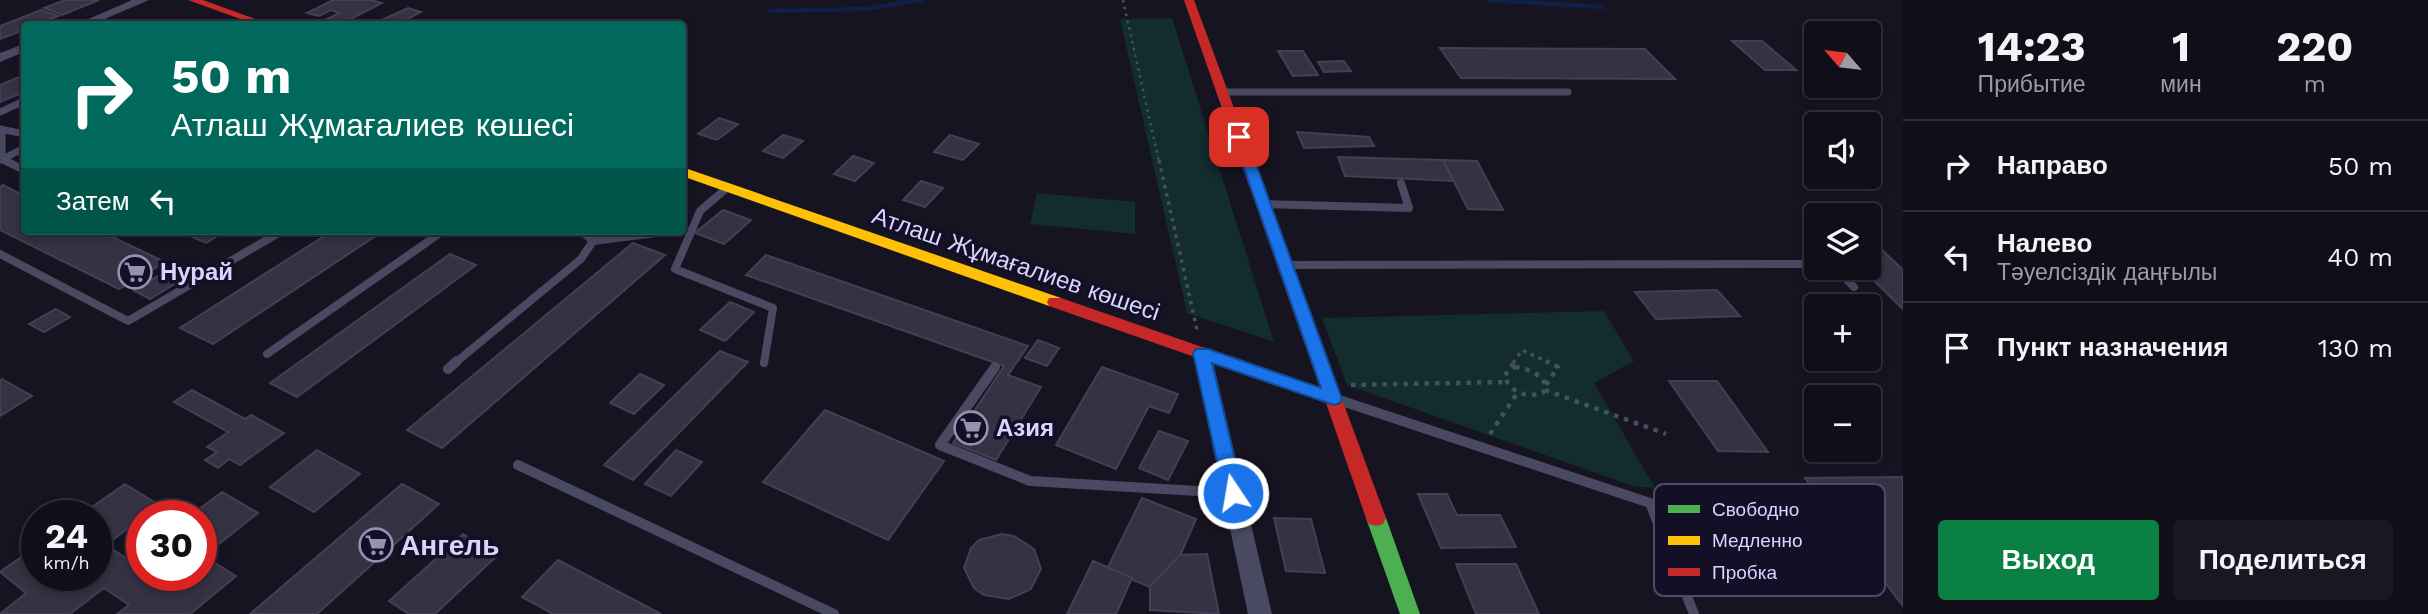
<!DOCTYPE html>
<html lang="ru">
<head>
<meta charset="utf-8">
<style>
	:root { --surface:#100f19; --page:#191822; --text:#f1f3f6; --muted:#9c9ca2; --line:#302f38; --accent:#0b8043 }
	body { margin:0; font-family:"Work Sans",sans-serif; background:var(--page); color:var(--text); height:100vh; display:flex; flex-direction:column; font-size:26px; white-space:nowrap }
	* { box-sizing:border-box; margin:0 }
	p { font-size:23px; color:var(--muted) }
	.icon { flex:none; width:38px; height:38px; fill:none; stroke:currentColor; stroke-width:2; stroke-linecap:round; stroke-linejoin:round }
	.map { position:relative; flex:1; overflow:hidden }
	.sheet { display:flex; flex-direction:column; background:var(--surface); width:525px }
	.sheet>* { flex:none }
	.guide { position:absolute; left:21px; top:21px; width:665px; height:214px; border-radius:7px; box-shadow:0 4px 10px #0003,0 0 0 2px var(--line); background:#00695c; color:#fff; overflow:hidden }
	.needle { width:46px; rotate:298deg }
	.fabs { position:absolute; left:1804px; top:21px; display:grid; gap:14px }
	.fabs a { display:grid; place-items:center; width:77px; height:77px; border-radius:7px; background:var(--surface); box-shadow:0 4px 10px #0003,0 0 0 2px var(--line); font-size:35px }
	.speed { position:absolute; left:21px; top:500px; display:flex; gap:14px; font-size:35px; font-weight:700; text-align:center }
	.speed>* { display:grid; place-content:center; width:91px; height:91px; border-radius:50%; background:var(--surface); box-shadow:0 4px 10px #0003,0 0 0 2px var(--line); line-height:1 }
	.speed small { font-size:18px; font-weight:400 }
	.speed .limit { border:10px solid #d22; background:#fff; color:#111 }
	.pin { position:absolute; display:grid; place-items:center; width:60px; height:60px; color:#fff; margin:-30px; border-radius:14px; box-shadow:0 4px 10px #0006 }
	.me { position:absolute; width:77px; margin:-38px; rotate:348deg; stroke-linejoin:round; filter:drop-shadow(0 0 5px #0008) }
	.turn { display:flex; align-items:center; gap:24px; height:147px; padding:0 35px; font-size:32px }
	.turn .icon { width:91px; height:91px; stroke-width:2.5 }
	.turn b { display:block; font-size:49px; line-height:60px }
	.then { display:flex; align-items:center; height:66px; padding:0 35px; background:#0003; gap:14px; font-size:26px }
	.eta { display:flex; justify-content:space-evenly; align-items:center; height:119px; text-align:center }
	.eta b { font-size:42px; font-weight:700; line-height:49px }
	.primary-button { display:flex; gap:14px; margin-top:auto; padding:14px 35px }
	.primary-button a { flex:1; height:80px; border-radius:7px; background:var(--accent); color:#fff; font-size:28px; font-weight:700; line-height:80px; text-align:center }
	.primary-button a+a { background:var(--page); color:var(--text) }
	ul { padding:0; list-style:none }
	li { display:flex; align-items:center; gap:21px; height:91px; padding:0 35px; border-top:2px solid var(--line) }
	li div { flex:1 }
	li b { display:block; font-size:26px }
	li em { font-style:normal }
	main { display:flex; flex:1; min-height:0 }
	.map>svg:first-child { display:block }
</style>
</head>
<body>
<main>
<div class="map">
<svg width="1903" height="614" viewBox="0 0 1903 614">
	<rect width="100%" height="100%" fill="#161421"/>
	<g fill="#132c2d">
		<polygon points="1172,18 1274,342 1187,313 1120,19"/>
		<polygon points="1037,193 1135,202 1135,234 1030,224"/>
		<polygon points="1604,311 1634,361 1594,383 1655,488 1633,486 1347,385 1322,318"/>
	</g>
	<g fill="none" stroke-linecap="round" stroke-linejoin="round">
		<g stroke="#0d2144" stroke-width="4.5">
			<polyline points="1489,0 1603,7"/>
			<polyline points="770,11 863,9 921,0"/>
		</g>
	</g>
	<g fill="#343243" stroke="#433f54" stroke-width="2">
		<polygon points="65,0 99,0 62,15 44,8"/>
		<polygon points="333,0 371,0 382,3 341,24 327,19 340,13 331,10 319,16 307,13"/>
		<polygon points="408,8 421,12 398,24 384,19"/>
		<polygon points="41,10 58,16 37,24 24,24 24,30 0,39 0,26"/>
		<polygon points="1732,41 1762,41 1796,70 1765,70"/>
		<polygon points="1440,48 1645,49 1675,79 1461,78"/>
		<polygon points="1278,51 1303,51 1318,75 1293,76"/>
		<polygon points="1344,61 1351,71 1324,72 1318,62"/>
		<polygon points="24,75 24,92 0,102 0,85"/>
		<polygon points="719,118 738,124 717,140 698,134"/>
		<polygon points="1297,132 1369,137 1374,146 1304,148"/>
		<polygon points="783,135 803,141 783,158 763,151"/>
		<polygon points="950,135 979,144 963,160 934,152"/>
		<polygon points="853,156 874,163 855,181 834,174"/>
		<polygon points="1338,157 1443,160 1454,181 1345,176"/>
		<polygon points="1443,160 1477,161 1503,210 1468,209"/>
		<polygon points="921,181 943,188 925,207 903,200"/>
		<polygon points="3,185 24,196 24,231 100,231 165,262 119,289 0,230 0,187"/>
		<polygon points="723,210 751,220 724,244 695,233"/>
		<polygon points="179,231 226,231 206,243"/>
		<polygon points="332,231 383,231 213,344 180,328"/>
		<polygon points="633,243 665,255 442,448 407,430"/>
		<polygon points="1869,247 1879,247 1903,270 1903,309 1861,268 1869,268"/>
		<polygon points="450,254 476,265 297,397 270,383"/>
		<polygon points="766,255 1028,346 1008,375 1041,387 996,460 953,443 1004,366 746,275"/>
		<polygon points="169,270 184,278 150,299 133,290"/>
		<polygon points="1717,290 1740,316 1656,319 1635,292"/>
		<polygon points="730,302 754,312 725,341 700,330"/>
		<polygon points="56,309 70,317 44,332 29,324"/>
		<polygon points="1038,340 1059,348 1047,366 1025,358"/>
		<polygon points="720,351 748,362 633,480 604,465"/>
		<polygon points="1102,367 1178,394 1169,413 1149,406 1116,469 1056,445"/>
		<polygon points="640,374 664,385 634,414 610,403"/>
		<polygon points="2,379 32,396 0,416 0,381"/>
		<polygon points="1669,381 1717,381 1768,452 1718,451"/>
		<polygon points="192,390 245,419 251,415 284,433 240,465 229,459 218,468 205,460 217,452 207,447 228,432 174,402"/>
		<polygon points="825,410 944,461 888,540 763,482"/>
		<polygon points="1159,431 1188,441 1168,480 1139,468"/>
		<polygon points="317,450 360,474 314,512 270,487"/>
		<polygon points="676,450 702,462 671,496 645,484"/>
		<polygon points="1903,477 1903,606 1805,478"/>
		<polygon points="125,484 159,505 106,545 131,561 142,553 142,576 201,576 201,516 190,516 222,492 258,513 204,556 236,576 190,614 117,614 129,605 104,588 70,614 0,614 26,593 0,572 37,546 37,576 96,576 96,516 79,516"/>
		<polygon points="402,484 439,504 317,614 250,614"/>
		<polygon points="1418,494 1447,494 1457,515 1500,515 1516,547 1441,548"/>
		<polygon points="1142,498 1196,519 1180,556 1198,564 1183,601 1107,569"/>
		<polygon points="1274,518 1311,519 1325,573 1286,571"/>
		<polygon points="463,534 498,555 435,614 409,614 389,601"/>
		<polygon points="1002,534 1014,536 1034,549 1041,569 1031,589 1009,599 984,595 974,588 964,568 971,548 979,540"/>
		<polygon points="1207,554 1219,614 1150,610 1150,586 1180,555"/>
		<polygon points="558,560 661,614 553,614 522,597"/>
		<polygon points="1093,561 1132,578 1116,614 1067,614"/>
		<polygon points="1456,564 1516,564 1539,614 1476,614"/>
	</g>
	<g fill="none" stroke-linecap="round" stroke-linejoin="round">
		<polyline stroke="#44505f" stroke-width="2.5" stroke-dasharray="2.5 4.5" stroke-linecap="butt" points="1123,0 1159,162"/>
		<g stroke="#44505f" stroke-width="3.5" stroke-dasharray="3.5 5" stroke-linecap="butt">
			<polyline points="1159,160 1197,330"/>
			<polyline points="1513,363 1522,350 1550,363"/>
		</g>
		<g stroke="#44505f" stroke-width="4.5" stroke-dasharray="4.5 6" stroke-linecap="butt">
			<polyline points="1511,367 1515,361"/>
			<path d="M1515 367C1529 369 1539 373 1546 385L1543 393C1526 398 1510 393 1504 375Z"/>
			<polyline points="1351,385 1506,382"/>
			<polyline points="1546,385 1558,367 1546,361"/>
			<polyline points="1545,390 1666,434"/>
			<polyline points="1490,434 1518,392"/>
		</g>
		<g stroke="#4a4962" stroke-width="7">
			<polyline points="1223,92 1568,92"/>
			<polyline points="0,112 24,101"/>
			<polyline points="0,129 24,134"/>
			<polyline points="2,130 2,159 8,162"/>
			<polyline points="1,160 24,148"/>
		</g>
		<g stroke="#4a4962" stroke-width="8">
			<polyline points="4,160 24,170"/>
			<polyline points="728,187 700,211 675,269 773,308 764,363"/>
			<polyline points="1265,204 1409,208 1401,183"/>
			<polyline points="593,241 672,231"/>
			<polyline points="0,254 128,321 282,231"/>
			<polyline points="1287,265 1816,264"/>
			<polyline points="1835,268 1854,287"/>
			<polyline points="267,354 443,231"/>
			<polyline points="455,363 581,259 593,241 581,231"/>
		</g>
		<g stroke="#4a4962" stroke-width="10">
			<polyline points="995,367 940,445 1030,481 1231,493"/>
			<polyline points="448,369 457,361"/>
			<polyline points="1339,400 1650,503 1694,614"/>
			<polyline points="518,465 834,614"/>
		</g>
		<g fill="#4a4962" fill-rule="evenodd">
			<polygon points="132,0 149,0 93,24 77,24"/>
			<polygon points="24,44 24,52 0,62 0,53"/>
			<polygon points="1202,347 1208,348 1211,353 1272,614 1248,614 1193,353 1196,348"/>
		</g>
		<polygon fill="#4caf50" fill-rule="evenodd" points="1376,510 1383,512 1386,518 1420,614 1400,614 1366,518 1369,512"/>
		<polygon fill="#ffc107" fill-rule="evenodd" points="682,167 1061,298 1063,302 1061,306 1049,306 682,176"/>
		<g fill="#c62828" fill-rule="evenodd">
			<polygon points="188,0 203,0 269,24 254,24"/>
			<polygon points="1184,0 1194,0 1386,518 1383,524 1376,526 1369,524 1366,518 1326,403 1049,306 1047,302 1049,298 1061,298 1320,388"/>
		</g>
	</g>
	<polygon fill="#1a73e8" stroke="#114b97" stroke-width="2" points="1239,133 1246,137 1342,399 1340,403 1334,405 1212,363 1243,493 1240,499 1233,501 1226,499 1224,493 1193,353 1196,349 1208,349 1321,388 1233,137"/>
	<defs>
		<symbol id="supermarket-ring" viewBox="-11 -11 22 22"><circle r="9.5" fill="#130f26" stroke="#9591b1" stroke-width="1.5"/><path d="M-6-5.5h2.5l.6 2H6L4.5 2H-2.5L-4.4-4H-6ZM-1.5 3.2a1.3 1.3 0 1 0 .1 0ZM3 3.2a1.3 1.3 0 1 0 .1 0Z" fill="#9591b1"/></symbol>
	</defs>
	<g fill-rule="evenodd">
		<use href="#supermarket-ring" x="116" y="253" width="38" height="38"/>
		<use href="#supermarket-ring" x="952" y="409" width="38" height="38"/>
		<use href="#supermarket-ring" x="357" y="526" width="38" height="38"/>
	</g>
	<g text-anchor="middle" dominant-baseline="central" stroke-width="7" stroke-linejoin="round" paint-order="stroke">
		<g font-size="24" fill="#d9d4ff" stroke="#130f26">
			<text transform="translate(1016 264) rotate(19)">Атлаш Жұмағалиев көшесі</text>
		</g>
		<g font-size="24" font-weight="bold" fill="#d9d4ff" stroke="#130f26" text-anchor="start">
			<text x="160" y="272">Нурай</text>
			<text x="996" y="428">Азия</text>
		</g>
		<g font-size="28" font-weight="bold" fill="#d9d4ff" stroke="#130f26" text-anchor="start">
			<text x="400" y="545">Ангель</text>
		</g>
	</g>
	<rect x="1654" y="484" width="231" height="112" rx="10" fill="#130f26" stroke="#4e4a67" stroke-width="2"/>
	<rect x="1668" y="505" width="32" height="8" fill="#4caf50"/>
	<rect x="1668" y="536" width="32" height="9" fill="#ffc107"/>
	<rect x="1668" y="568" width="32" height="8" fill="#c62828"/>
	<g font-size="19" fill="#d9d4ff">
		<text x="1712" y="516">Свободно</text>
		<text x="1712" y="547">Медленно</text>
		<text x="1712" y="579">Пробка</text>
	</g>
</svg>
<div class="fabs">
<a><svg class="needle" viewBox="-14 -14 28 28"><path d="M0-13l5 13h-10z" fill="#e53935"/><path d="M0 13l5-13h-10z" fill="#9c9ca2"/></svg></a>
<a><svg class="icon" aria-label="sound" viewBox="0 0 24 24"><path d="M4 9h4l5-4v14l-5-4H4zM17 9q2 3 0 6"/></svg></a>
<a><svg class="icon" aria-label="layers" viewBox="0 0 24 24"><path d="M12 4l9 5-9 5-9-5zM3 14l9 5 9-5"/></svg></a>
<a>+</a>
<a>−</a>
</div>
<div class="speed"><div>24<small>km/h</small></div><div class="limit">30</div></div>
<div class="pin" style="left:1239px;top:137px;background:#d93025"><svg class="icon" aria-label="arrive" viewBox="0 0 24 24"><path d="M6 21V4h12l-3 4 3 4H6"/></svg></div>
<svg class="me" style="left:1233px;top:493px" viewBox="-20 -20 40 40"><circle r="17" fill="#1a73e8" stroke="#fff" stroke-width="3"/><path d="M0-11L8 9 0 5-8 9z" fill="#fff"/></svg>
<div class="guide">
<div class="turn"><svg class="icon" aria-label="right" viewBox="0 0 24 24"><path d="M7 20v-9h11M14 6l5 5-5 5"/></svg><div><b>50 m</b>Атлаш Жұмағалиев көшесі</div></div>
<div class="then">Затем<svg class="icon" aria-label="left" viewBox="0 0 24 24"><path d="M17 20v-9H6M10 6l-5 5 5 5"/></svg></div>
</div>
</div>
<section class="sheet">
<div class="eta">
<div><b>14:23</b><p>Прибытие</p></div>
<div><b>1</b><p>мин</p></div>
<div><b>220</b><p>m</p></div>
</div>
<ul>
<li><svg class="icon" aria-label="right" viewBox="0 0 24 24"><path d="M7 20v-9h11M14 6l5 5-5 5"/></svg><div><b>Направо</b></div><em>50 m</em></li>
<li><svg class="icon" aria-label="left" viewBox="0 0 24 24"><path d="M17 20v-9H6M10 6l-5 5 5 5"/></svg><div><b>Налево</b><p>Тәуелсіздік даңғылы</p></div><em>40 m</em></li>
<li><svg class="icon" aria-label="arrive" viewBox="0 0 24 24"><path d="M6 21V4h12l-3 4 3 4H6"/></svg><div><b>Пункт назначения</b></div><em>130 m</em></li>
</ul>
<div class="primary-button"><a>Выход</a><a>Поделиться</a></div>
</section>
</main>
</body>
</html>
